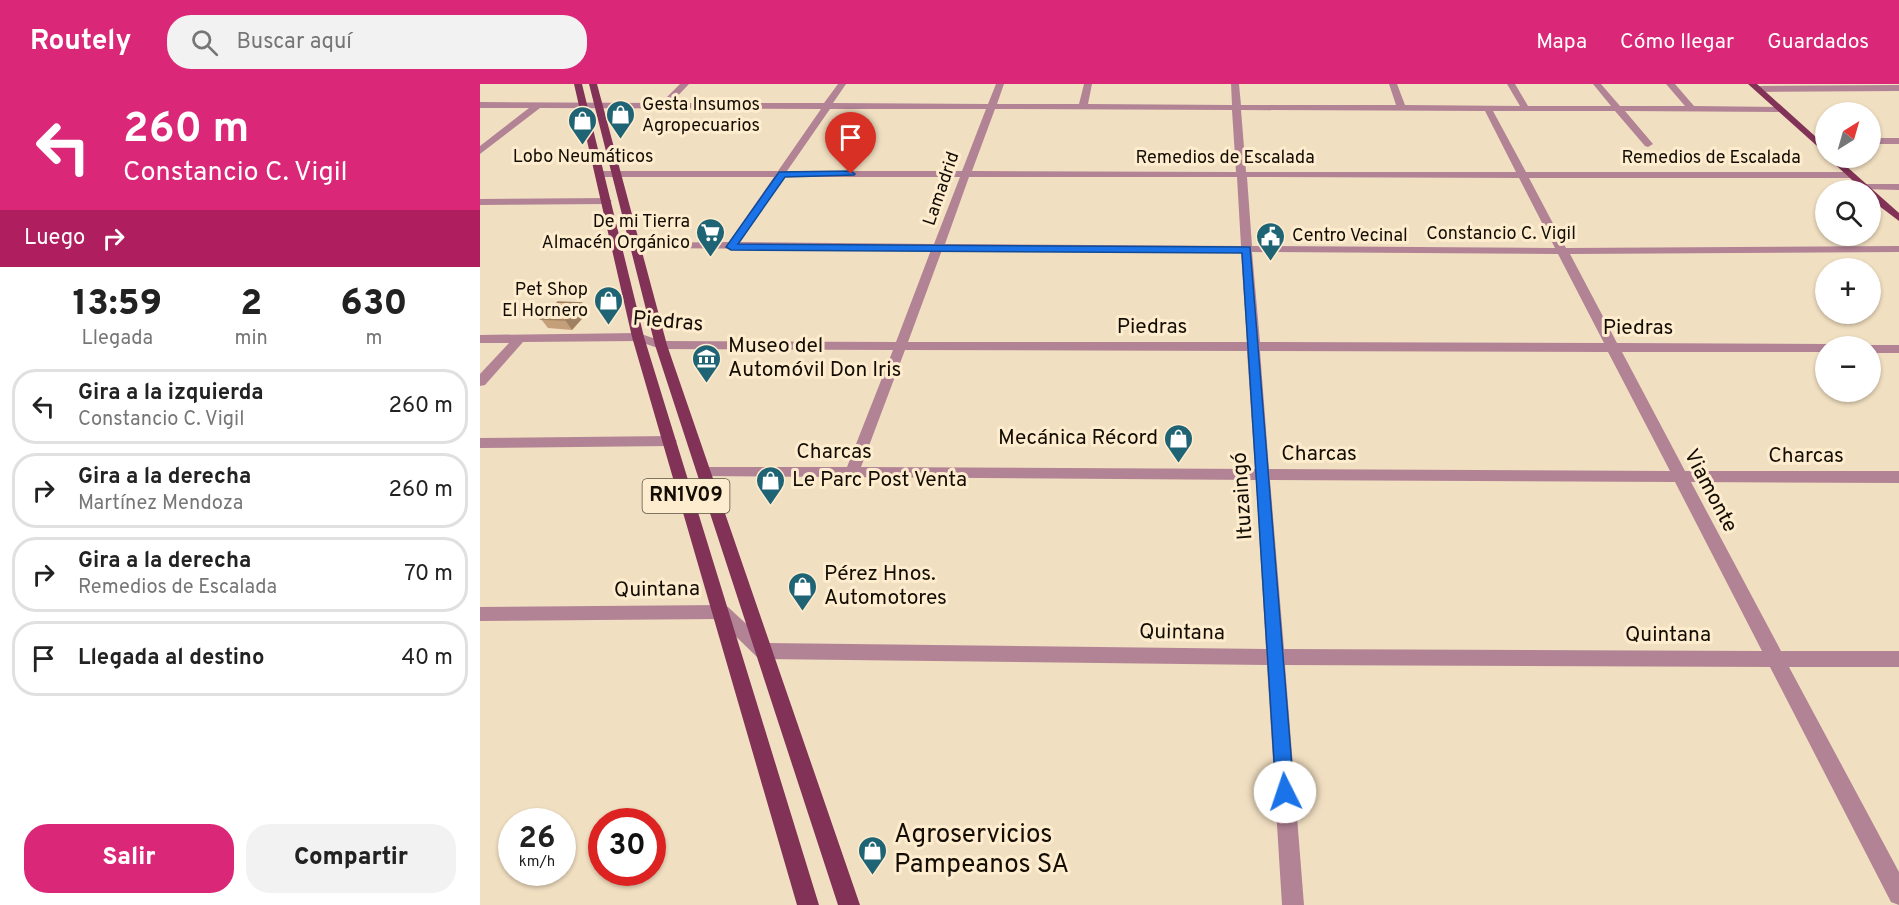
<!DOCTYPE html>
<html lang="es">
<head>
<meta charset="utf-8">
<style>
	:root { --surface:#fff; --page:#f2f2f2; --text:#222; --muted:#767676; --line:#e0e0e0; --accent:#db2777 }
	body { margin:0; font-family:Overpass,sans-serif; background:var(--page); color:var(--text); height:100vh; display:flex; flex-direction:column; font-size:22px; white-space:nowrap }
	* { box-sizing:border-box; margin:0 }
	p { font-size:20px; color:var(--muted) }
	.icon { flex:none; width:33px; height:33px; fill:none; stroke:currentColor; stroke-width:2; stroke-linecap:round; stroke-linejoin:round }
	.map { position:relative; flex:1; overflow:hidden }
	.details { display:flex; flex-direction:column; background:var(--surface); width:480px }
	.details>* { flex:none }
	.guide { background:#db2777; color:#fff; overflow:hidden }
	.needle { width:39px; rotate:37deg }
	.fabs { position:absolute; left:1335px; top:18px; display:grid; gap:12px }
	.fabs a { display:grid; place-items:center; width:66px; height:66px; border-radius:50%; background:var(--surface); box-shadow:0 2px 4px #0004; font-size:30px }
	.speed { position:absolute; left:18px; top:724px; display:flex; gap:12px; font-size:30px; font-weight:700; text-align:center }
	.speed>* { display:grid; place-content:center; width:78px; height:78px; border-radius:50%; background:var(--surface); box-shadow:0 2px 4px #0004; line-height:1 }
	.speed small { font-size:15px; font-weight:400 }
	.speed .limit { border:9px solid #d22; background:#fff; color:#111 }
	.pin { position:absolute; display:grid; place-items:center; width:51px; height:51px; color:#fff; margin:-62px -26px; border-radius:50% 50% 50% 0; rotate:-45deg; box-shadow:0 0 6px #0007 }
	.pin .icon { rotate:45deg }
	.me { position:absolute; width:66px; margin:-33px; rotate:356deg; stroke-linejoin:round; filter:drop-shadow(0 0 4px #0008) }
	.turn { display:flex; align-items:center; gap:21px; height:126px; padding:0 24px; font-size:27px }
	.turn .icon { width:78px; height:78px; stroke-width:2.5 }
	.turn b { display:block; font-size:42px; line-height:51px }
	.then { display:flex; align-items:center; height:57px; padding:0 24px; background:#0003; gap:12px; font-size:22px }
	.eta { display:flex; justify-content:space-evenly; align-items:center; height:102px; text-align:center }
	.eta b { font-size:36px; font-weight:800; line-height:42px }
	.primary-button { display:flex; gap:12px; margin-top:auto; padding:12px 24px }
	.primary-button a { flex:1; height:69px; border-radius:24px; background:var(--accent); color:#fff; font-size:24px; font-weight:800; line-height:69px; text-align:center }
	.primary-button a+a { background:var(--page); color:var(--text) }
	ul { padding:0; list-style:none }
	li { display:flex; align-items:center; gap:18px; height:75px; margin:0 12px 9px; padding:0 12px; border:3px solid var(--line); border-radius:24px }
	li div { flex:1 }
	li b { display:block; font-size:22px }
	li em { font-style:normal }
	header { display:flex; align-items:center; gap:36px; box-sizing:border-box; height:84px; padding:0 30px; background:var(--accent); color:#fff }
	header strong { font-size:28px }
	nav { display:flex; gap:33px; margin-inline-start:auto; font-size:21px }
	.search { width:420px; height:54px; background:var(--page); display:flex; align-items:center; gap:15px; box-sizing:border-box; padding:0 21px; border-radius:24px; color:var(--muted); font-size:22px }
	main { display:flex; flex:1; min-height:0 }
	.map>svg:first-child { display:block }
</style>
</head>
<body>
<header>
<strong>Routely</strong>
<div class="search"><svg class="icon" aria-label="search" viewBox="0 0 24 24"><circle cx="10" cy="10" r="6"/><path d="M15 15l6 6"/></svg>Buscar aquí</div>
<nav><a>Mapa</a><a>Cómo llegar</a><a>Guardados</a></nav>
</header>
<main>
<section class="details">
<div class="guide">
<div class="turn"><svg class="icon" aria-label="left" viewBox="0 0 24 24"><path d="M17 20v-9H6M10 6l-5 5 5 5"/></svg><div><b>260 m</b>Constancio C. Vigil</div></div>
<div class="then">Luego<svg class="icon" aria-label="right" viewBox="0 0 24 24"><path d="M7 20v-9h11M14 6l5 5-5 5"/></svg></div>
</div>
<div class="eta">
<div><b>13:59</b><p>Llegada</p></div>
<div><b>2</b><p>min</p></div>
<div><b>630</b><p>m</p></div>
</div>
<ul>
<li><svg class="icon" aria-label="left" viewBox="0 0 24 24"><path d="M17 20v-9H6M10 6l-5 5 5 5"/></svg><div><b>Gira a la izquierda</b><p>Constancio C. Vigil</p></div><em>260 m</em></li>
<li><svg class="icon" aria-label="right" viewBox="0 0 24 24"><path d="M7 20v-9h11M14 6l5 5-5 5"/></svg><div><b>Gira a la derecha</b><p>Martínez Mendoza</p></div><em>260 m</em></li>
<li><svg class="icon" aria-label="right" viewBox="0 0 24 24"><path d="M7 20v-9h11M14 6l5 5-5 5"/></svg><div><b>Gira a la derecha</b><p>Remedios de Escalada</p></div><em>70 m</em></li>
<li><svg class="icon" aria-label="arrive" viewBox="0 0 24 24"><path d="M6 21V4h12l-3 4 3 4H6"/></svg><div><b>Llegada al destino</b></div><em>40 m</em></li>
</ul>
<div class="primary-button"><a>Salir</a><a>Compartir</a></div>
</section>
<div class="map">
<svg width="1419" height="821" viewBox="0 0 1419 821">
	<rect width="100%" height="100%" fill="#f1dfc1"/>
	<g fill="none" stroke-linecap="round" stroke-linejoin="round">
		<g fill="#b28395" fill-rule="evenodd">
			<path d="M200 0H209L191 19H344L358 0H366L353 19 508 20 516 0H524L517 20H599L604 0H612L608 20 752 21 751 0H759L761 21H916L909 0H917L925 21 1040 22 1027 0H1035L1048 22H1131L1113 0H1121L1140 22H1205L1186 0H1195L1214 22 1302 23 1303 25 1299 28 1145 27 1173 60 1168 63 1165 62 1135 27H1013L1046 88H1371L1376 91 1371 94H1049L1086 164 1419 162V168L1090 170 1137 259 1346 260 1351 262H1346V268H1142L1205 387H1419V399L1211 398 1301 567H1419V583H1309L1419 788V821L1411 818 1290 583 805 581 824 821H802L787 581 283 575 277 573 238 535 0 537V523L242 521 248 523 287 559 786 565 776 396 219 392 217 388 219 384 224 383H367L413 266 181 265 157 257 43 258 5 301 0 302V290L29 259H0V251L158 249 182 257 416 258 451 166 155 164 151 163V159L249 158 294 93H120L115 90 120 87H298L341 25 60 24 0 70V62L49 24H0V18L181 19ZM350 25H506L482 87H307ZM515 25 752 26 756 88 492 87ZM761 26 1005 27 1036 88H766ZM304 93H480L454 160 260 158ZM489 93H757L761 162 465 160ZM767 93 1039 94 1075 164 772 162ZM462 166 761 168 767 258H428ZM772 168 1078 170 1124 259 780 258ZM425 266 767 267 775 385 381 383ZM780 267 1128 268 1190 387 789 385ZM790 396 1195 398 1282 567 804 565Z"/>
			<polygon points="1419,1 1419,7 1278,8 1274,5 1278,2"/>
			<rect x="1390" y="54" width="29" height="6"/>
			<polygon points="1385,100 1419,100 1419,106 1381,105 1381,101"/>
			<polygon points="0,115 127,114 132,117 127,120 0,121"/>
			<polygon points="1390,261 1419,261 1419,269 1390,269 1390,262 1385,262"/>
			<polygon points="190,352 197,357 190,362 0,364 0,354"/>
		</g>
		<g fill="#823256" fill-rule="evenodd">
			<polygon points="94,0 102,0 164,253 339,821 317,821 152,253"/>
			<polygon points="109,0 117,0 187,261 380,821 358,821 175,261"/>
			<polygon points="1268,0 1277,0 1346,62 1346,70"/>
			<polygon points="1348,74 1357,74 1419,129 1419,137 1390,115 1390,106 1383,106"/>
		</g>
	</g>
	<polygon fill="#c59f79" points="108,228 92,246 68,244 61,235"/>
	<polygon fill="#a08263" points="101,219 108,228 92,246 85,236"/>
	<polygon fill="#e5b98d" stroke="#a08263" stroke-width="1.5" points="78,218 101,219 85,236 61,235"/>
	<polygon fill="#1a73e8" stroke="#114b97" stroke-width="1.5" points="371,87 375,90 374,91 305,93 258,160 770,163 814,708 811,715 805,717 799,715 796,708 762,169 251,166 246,163 299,88"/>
	<defs>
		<symbol id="shop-pin" viewBox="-11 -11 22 30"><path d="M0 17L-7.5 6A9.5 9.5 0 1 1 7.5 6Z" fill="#1f6475" stroke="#feecce"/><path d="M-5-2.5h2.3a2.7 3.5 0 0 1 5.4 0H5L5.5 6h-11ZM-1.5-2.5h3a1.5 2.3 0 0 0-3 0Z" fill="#fff"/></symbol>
		<symbol id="supermarket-pin" viewBox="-11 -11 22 30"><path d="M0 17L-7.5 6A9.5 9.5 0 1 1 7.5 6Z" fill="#1f6475" stroke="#feecce"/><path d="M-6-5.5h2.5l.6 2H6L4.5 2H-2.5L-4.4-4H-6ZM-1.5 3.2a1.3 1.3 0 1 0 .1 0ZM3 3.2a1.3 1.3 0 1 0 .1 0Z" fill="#fff"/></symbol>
		<symbol id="civic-pin" viewBox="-11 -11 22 30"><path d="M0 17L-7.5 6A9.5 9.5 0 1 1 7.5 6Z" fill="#1f6475" stroke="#feecce"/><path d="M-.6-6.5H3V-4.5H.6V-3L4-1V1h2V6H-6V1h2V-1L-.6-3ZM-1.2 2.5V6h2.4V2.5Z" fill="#fff"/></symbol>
		<symbol id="museum-pin" viewBox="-11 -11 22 30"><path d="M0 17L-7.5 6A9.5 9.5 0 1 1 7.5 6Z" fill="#1f6475" stroke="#feecce"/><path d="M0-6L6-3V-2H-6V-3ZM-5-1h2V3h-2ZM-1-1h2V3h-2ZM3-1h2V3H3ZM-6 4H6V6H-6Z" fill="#fff"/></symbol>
	</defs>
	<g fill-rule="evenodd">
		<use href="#shop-pin" x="124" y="14" width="33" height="45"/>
		<use href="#shop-pin" x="86" y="20" width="33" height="45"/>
		<use href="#supermarket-pin" x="214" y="132" width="33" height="45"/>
		<use href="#civic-pin" x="774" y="136" width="33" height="45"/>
		<use href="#shop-pin" x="112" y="200" width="33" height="45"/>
		<use href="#museum-pin" x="210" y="258" width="33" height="45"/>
		<use href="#shop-pin" x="682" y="338" width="33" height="45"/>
		<use href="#shop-pin" x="274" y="380" width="33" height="45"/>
		<use href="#shop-pin" x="306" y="486" width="33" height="45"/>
		<use href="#shop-pin" x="376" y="750" width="33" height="45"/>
	</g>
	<g text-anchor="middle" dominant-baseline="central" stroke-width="6" stroke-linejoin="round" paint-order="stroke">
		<g font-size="18" fill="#130d04" stroke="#feecce" text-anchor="start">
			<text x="162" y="21">Gesta Insumos<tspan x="162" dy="21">Agropecuarios</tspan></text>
			<text x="103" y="73" text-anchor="middle">Lobo Neumáticos</text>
			<text x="210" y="138" text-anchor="end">De mi Tierra<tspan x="210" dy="21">Almacén Orgánico</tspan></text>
			<text x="812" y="152">Centro Vecinal</text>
			<text x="108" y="206" text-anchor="end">Pet Shop<tspan x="108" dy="21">El Hornero</tspan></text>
		</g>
		<g font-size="18" fill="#130d04" stroke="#feecce">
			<text x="745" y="74">Remedios de Escalada</text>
			<text x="1231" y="74">Remedios de Escalada</text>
			<text transform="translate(462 105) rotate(-71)">Lamadrid</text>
			<text x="1021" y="150">Constancio C. Vigil</text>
		</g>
		<rect fill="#feecce" stroke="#5a5041" stroke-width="1.5" x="162.5" y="395" width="87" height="34" rx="4.5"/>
		<g font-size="20" font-weight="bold" fill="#130d04">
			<text x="206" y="412">RN1V09</text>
		</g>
		<g font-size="21" fill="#130d04" stroke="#feecce">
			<text transform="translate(188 238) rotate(5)">Piedras</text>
			<text x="672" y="243">Piedras</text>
			<text x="1158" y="244">Piedras</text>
			<text x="354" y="368">Charcas</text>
			<text x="839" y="370">Charcas</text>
			<text x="1326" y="372">Charcas</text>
			<text transform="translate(1230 407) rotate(62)">Viamonte</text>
			<text transform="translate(763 412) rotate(-94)">Ituzaingó</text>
			<text transform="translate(177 506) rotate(-1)">Quintana</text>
			<text transform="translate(702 549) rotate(1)">Quintana</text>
			<text x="1188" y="551">Quintana</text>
		</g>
		<g font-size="21" fill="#130d04" stroke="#feecce" text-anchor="start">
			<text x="248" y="262">Museo del<tspan x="248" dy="24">Automóvil Don Iris</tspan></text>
			<text x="678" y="354" text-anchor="end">Mecánica Récord</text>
			<text x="312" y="396">Le Parc Post Venta</text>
			<text x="344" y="490">Pérez Hnos.<tspan x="344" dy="24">Automotores</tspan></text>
		</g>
		<g font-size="26" fill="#130d04" stroke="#feecce" text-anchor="start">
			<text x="414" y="751">Agroservicios<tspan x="414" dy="30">Pampeanos SA</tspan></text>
		</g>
	</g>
</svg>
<div class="fabs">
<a><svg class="needle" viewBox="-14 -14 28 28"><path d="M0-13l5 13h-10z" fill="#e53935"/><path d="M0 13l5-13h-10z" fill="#767676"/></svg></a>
<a><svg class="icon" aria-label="search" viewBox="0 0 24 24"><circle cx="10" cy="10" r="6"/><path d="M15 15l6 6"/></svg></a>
<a>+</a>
<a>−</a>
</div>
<div class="speed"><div>26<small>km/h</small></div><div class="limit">30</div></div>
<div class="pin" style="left:371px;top:90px;background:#d93025"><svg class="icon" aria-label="arrive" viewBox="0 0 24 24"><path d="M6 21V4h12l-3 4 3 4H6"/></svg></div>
<svg class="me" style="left:805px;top:708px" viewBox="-20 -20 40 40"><circle r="19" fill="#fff"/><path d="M0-13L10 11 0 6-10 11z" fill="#1a73e8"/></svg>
</div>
</main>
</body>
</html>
